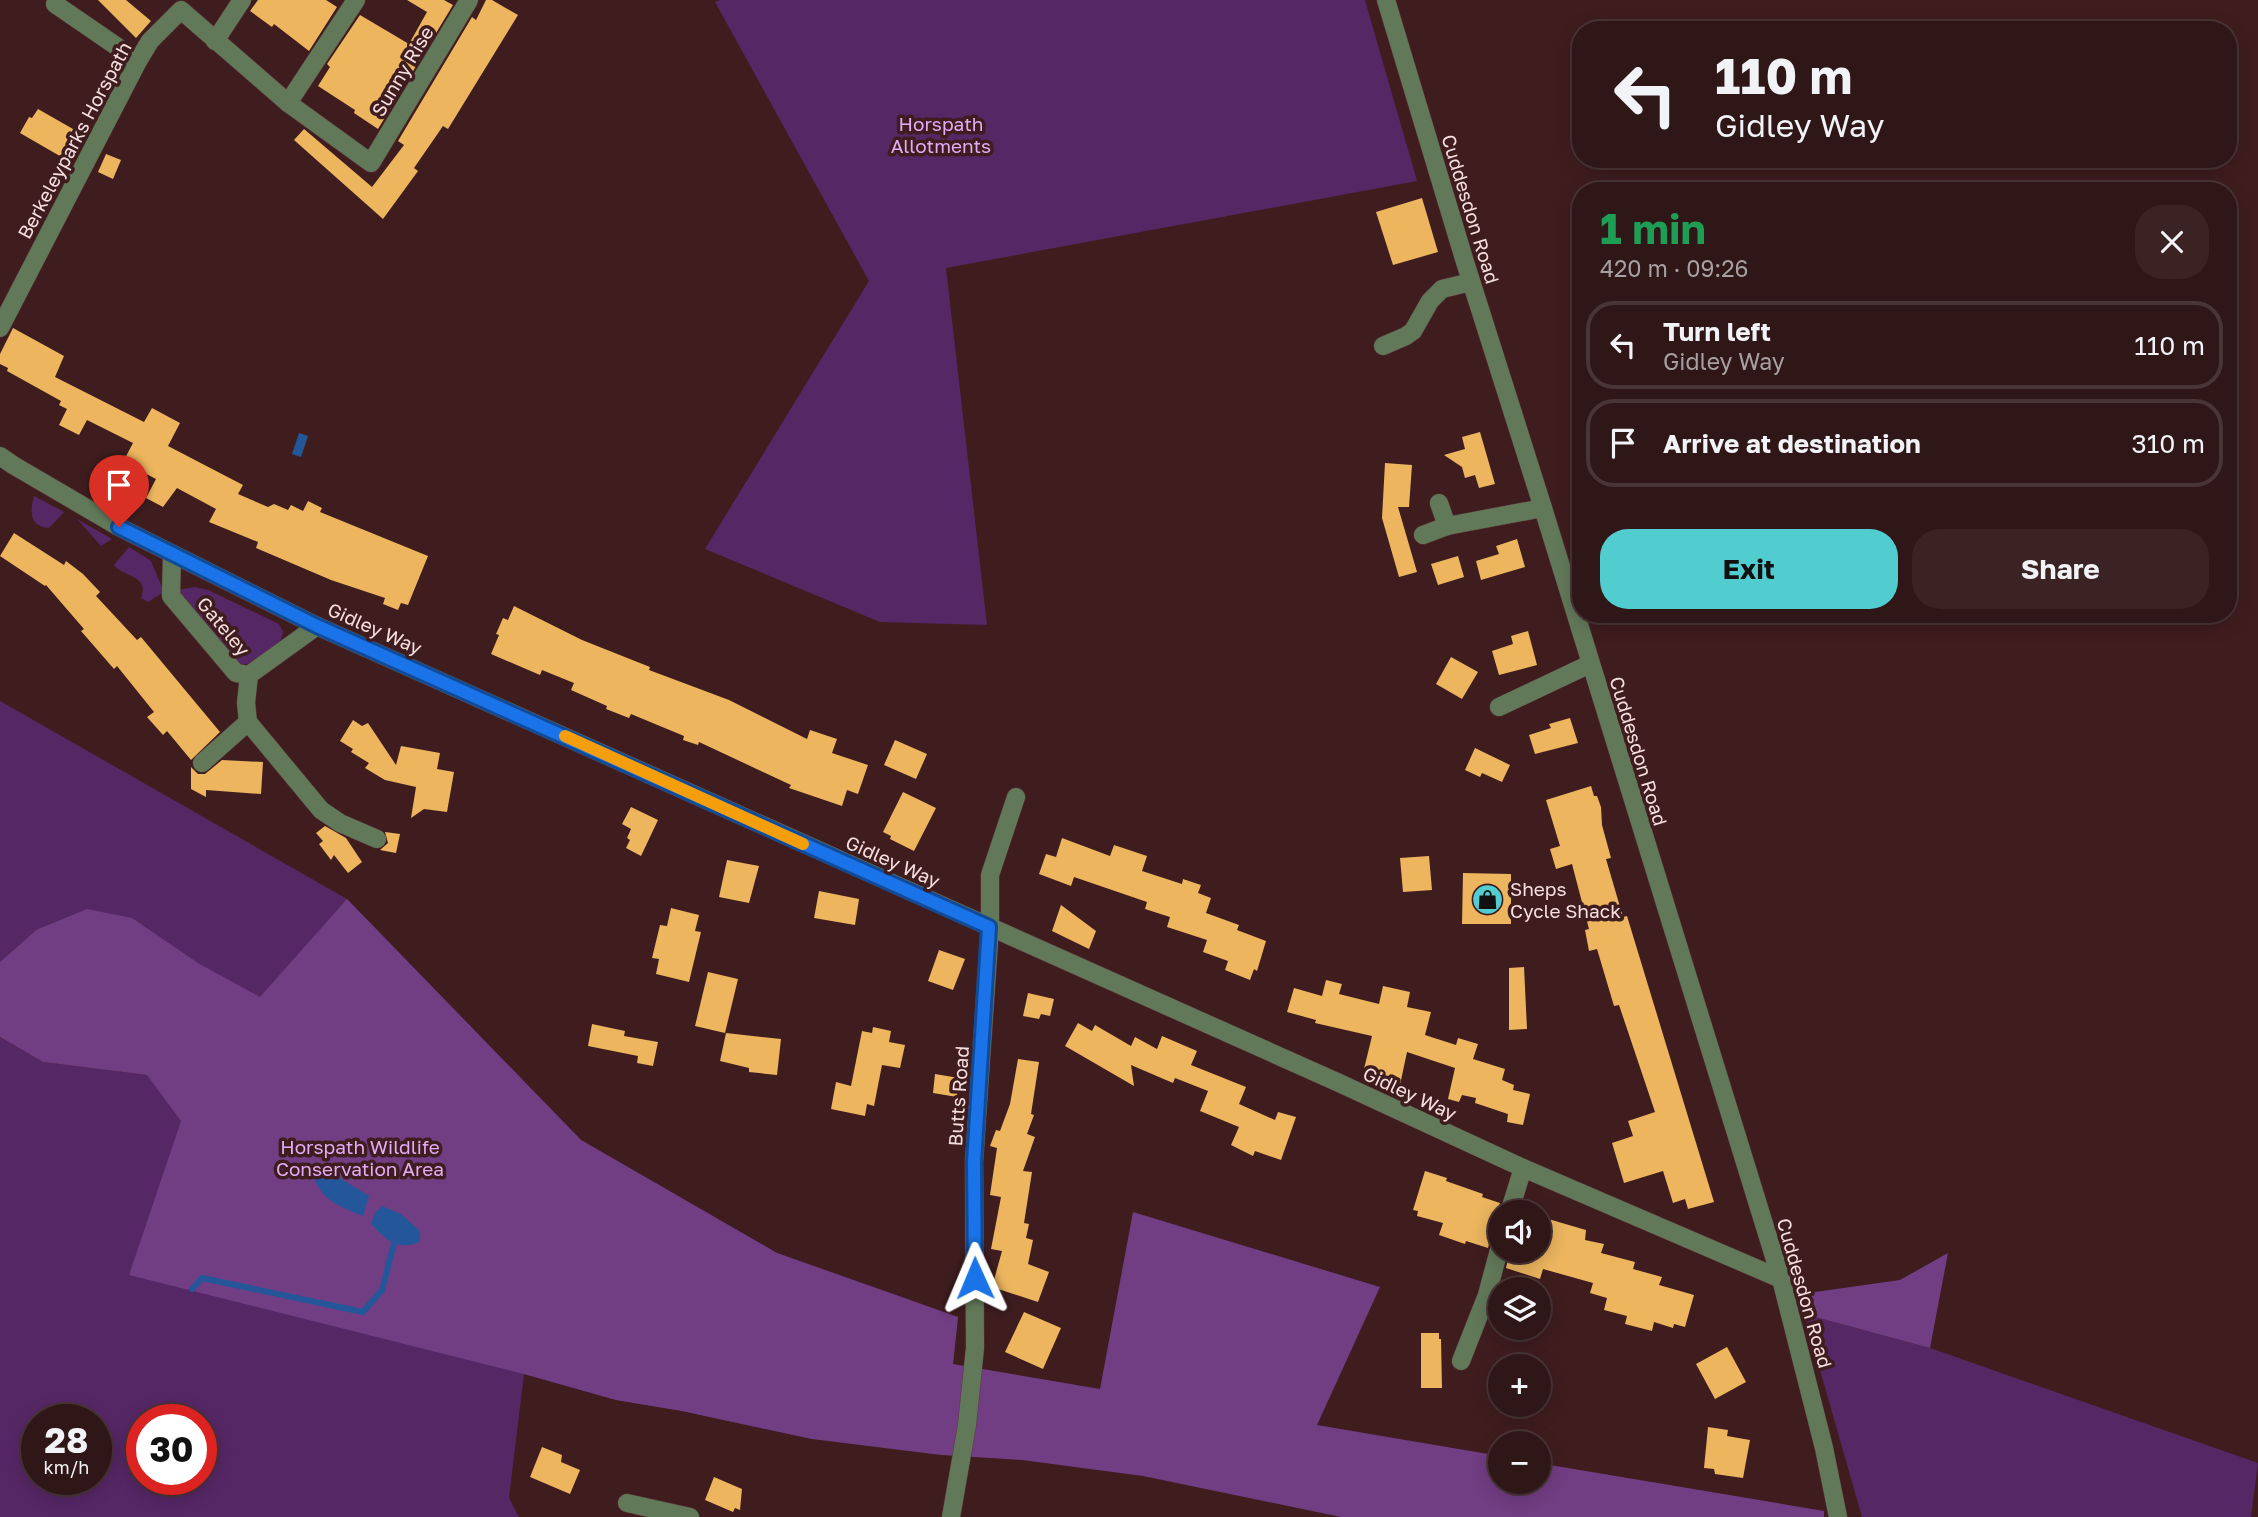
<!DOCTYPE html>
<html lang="en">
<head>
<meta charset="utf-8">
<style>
	:root { --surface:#2f1617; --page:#3b2324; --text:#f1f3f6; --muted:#a79fa1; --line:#4a3536; --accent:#52cdcf }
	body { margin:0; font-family:"Golos Text",sans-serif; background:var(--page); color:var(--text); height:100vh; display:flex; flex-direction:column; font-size:26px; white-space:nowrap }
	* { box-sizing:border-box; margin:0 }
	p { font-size:23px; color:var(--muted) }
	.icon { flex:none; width:38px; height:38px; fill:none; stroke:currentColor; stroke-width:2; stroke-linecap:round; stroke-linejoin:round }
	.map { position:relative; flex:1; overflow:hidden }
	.side { position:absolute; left:1572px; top:182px; width:665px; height:441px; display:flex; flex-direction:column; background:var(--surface); border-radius:28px; box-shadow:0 4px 18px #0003,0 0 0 2px var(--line) }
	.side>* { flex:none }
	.top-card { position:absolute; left:1572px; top:21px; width:665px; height:147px; border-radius:28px; box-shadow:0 4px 18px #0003,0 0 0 2px var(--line); background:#2f1617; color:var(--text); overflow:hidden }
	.buttons { position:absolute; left:1488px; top:1200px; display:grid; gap:14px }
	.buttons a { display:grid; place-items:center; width:63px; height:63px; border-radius:50%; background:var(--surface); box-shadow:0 4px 18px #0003,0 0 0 2px var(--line); font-size:35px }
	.speed { position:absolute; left:21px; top:1404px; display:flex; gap:14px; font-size:35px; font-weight:700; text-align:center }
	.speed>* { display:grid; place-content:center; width:91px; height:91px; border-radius:50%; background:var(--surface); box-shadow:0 4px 18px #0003,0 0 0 2px var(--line); line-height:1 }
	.speed small { font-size:18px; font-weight:400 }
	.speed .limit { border:10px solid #d22; background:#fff; color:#111 }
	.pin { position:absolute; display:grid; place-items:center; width:60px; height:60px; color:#fff; margin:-72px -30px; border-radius:50% 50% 50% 0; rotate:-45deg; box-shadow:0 0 7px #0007 }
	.pin .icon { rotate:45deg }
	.me { position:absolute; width:77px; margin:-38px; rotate:359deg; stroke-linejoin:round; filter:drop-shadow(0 0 5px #0008) }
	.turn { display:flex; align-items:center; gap:24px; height:147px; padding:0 28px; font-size:32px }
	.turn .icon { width:91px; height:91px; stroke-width:2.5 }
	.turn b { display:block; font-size:49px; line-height:60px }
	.round { display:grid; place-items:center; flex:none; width:74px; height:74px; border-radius:28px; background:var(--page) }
	.summary { display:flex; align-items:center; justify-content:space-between; height:119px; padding:0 28px }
	h1 { font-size:42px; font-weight:700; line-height:52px; color:#1e9e55 }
	.button { display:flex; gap:14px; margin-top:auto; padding:14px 28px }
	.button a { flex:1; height:80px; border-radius:28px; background:var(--accent); color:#111; font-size:28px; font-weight:700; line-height:80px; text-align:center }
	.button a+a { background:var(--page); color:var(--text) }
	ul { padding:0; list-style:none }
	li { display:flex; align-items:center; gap:21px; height:88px; margin:0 14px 10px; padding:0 14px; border:4px solid var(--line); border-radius:28px }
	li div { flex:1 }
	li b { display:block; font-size:26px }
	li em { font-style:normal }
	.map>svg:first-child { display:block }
</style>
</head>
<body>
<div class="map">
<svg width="2258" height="1517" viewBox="0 0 2258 1517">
	<rect width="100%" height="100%" fill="#3f1d1f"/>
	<g fill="#562765" fill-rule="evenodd">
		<polygon points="720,0 1365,0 1417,181 946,268 987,625 880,622 705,549 869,281 715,2"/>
		<path d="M34 496 64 512 49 528C29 526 30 512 34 496Z"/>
		<polygon points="77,519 112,539 101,546"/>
		<path d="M129 547 151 561 164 592 148 602 141 598C150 575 123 577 114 565Z"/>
		<polygon points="195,587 208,590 279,624 283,632 281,640 254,663 236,665 177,590"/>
		<path d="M0 701 347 899 581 1140 777 1253 958 1317 953 1364 812 1439 682 1411 616 1400 524 1374 509 1498 519 1517H0V1037L43 1062 147 1075 260 998 198 963 36 930 0 962ZM37 1419H96V1479H37ZM142 1419H201V1479H142Z"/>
		<polygon points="1804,1314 1930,1348 2258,1463 2251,1517 1862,1517"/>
	</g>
	<g fill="#713d83">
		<polygon points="347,899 581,1140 777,1253 958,1317 953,1364 1100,1389 1133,1212 1380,1287 1317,1425 1500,1456 1500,1482 1538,1482 1538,1463 1824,1511 1824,1517 1341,1517 1143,1476 1022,1460 941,1455 812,1439 682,1411 616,1400 524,1374 129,1275 181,1121 147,1075 43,1062 0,1037 0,962 36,930 87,909 132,918 198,963 260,997"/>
		<polygon points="1948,1253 1930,1348 1804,1314 1801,1294 1900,1280"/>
	</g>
	<g fill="#24579a">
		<polygon points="299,433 308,436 301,457 292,454"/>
		<path d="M327 1170 369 1196 363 1216C336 1205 323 1201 311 1173Z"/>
		<path d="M382 1206 401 1214 420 1231V1242C396 1251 387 1240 371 1224L375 1213Z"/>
	</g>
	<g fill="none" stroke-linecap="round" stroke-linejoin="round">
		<polyline stroke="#24579a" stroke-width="6" points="192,1289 202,1278 363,1312 382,1290 394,1243"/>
	</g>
	<g fill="#ecb55e">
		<polygon points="98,0 126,0 151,21 136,38"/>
		<polygon points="258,0 326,0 337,7 309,51 274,24 272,27 250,11"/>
		<polygon points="407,0 444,0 453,5 378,129 354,113 355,110 318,86 330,67 327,64 360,15 409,44 427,12"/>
		<polygon points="486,0 492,0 518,15 448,129 443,126 414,168 418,171 383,219 294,140 304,129 372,187 404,145 398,141 472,17 476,20"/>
		<polygon points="38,109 80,133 65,159 20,133 29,117 32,118"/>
		<polygon points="106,154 121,160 113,179 98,172"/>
		<polygon points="1422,198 1438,252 1393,265 1376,212"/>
		<polygon points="13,328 64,356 55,377 144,422 152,408 180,423 168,446 243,485 238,494 268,507 274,504 288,510 291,505 303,511 308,501 322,508 320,512 428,556 408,605 401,603 398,610 383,604 385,598 331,580 256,548 258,542 209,522 216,509 177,488 163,507 146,498 156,479 123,462 133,443 87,420 79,435 59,425 67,409 59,405 61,401 7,371 8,368 0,364 0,354"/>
		<polygon points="1480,432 1495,484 1479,488 1475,475 1465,478 1462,467 1444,455 1465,449 1462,437"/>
		<polygon points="1385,463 1412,465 1409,507 1398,507 1417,572 1399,577 1382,518"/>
		<polygon points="14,533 64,565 66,561 83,574 100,592 96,596 137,640 141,637 220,732 191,760 167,731 163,735 147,717 154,712 117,666 114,669 81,631 84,629 46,585 45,586 0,556"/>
		<polygon points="1517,539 1525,567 1481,580 1476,561 1499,554 1496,546"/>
		<polygon points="1458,556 1464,577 1438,585 1431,564"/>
		<polygon points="514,606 582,640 650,667 649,670 729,700 807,739 810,730 837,739 832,753 868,765 858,794 847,790 842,806 789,788 791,785 699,742 698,745 683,740 684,736 631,714 629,718 606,709 607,706 571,690 574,683 542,670 540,675 491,654 499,635 496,634 503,618 508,620"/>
		<polygon points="1528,631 1537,665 1499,675 1492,651 1513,644 1511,636"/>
		<polygon points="1451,657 1478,672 1462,699 1436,684"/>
		<polygon points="1570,718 1578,743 1535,754 1529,735 1551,728 1549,724"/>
		<polygon points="353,720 362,726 368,723 396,765 401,746 440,753 437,769 454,772 447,812 424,809 411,818 416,787 385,780 365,768 369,763 351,752 353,749 340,741"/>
		<polygon points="895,740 927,754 916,779 884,765"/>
		<polygon points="1475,748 1510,765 1502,782 1482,773 1480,777 1465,770"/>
		<polygon points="222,760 263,762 261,794 206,790 206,797 191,789 191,767 198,774 205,774"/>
		<polygon points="1591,786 1594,796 1597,796 1601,807 1602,825 1611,858 1606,859 1623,917 1627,916 1714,1202 1688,1209 1685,1199 1673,1203 1663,1171 1624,1183 1612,1143 1633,1136 1628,1121 1655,1112 1619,1005 1614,1006 1597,949 1589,951 1585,930 1589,929 1572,864 1556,869 1550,849 1560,846 1546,800"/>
		<polygon points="903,792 936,808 914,851 890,839 891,836 883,832"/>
		<polygon points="631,807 658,820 641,856 626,848 630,840 627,838 631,829 622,824"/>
		<polygon points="325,826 346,838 362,862 348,873 334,855 331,860 319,844 323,841 316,833"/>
		<polygon points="385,832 400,834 396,853 380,850 388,843"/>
		<polygon points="1062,838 1110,856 1114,845 1147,856 1142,871 1182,884 1183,879 1201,885 1198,893 1211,898 1206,913 1239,925 1237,930 1266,941 1257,971 1254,969 1250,980 1225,970 1228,961 1203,952 1207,940 1167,927 1170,917 1145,909 1147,902 1074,877 1071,886 1039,874 1046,854 1056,857"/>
		<polygon points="1429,856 1432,890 1403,892 1400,858"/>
		<polygon points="727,860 759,866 749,903 719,897"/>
		<polygon points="1463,873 1511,874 1511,924 1462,924"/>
		<polygon points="819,891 859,899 855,925 814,918"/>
		<polygon points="1061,905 1096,931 1089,949 1052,931"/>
		<polygon points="671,908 699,915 695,931 701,932 689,982 656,974 659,959 652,958 660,925 667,926"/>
		<polygon points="939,950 965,959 953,990 928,981"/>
		<polygon points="1524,967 1527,1029 1509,1030 1509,968"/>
		<polygon points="708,972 738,979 725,1033 695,1026"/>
		<polygon points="1326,980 1342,984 1339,994 1379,1004 1383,986 1410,992 1407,1007 1431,1012 1425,1035 1456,1045 1458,1038 1478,1044 1473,1059 1505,1069 1502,1080 1514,1085 1513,1090 1530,1094 1523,1125 1507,1122 1508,1114 1475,1103 1476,1098 1462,1095 1459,1102 1448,1099 1455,1068 1407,1052 1400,1085 1371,1078 1371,1075 1363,1073 1372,1036 1315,1023 1316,1020 1287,1012 1294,988 1322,996"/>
		<polygon points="1028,993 1054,999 1050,1016 1041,1014 1039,1019 1023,1016"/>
		<polygon points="1078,1023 1092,1031 1095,1025 1131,1046 1135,1037 1157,1049 1162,1036 1197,1051 1191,1065 1246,1087 1239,1104 1275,1120 1278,1112 1296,1117 1281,1160 1255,1151 1253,1156 1231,1145 1239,1127 1200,1111 1208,1091 1175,1078 1173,1083 1131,1065 1134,1086 1065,1046"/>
		<polygon points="592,1024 625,1031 624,1036 658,1042 653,1066 637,1063 638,1056 588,1046"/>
		<polygon points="873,1027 891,1031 889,1042 905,1045 900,1068 882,1065 874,1106 867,1104 865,1116 831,1109 836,1082 851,1086 862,1031 872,1033"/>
		<polygon points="726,1033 781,1039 777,1075 749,1072 749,1068 720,1061"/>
		<polygon points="1018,1059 1039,1062 1031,1114 1034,1115 1027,1134 1035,1137 1023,1171 1032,1172 1024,1223 1029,1224 1026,1238 1033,1240 1028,1264 1049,1272 1038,1302 992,1287 1002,1251 991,1249 1001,1197 990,1195 997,1148 990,1146 996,1130 1000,1131 1010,1104"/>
		<polygon points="935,1074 959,1078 957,1097 933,1093"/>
		<polygon points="1425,1171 1447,1178 1446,1181 1483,1194 1482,1197 1500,1203 1488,1248 1466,1241 1465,1244 1439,1235 1443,1223 1417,1216 1418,1211 1413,1210"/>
		<polygon points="1538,1216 1586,1230 1585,1240 1604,1244 1601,1253 1635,1262 1633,1269 1662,1277 1659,1285 1694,1295 1685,1327 1674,1324 1673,1328 1654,1322 1652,1331 1625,1324 1627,1316 1604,1310 1607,1298 1590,1293 1593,1283 1543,1269 1540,1279 1506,1268 1510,1251 1538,1251"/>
		<polygon points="1024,1312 1061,1328 1043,1369 1005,1352"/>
		<polygon points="1421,1333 1439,1333 1439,1339 1441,1339 1442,1388 1421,1388"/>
		<polygon points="1727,1347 1746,1382 1715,1399 1696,1364"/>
		<polygon points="1708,1427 1728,1430 1727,1436 1750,1440 1743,1478 1715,1474 1714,1469 1704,1468"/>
		<polygon points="542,1447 562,1455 561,1462 580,1470 570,1494 530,1477"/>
		<polygon points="714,1477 742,1489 740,1510 735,1508 733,1512 705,1500"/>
	</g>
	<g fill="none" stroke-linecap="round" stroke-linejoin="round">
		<defs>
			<g id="minor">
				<polyline points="1386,0 1465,262 1543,508 1781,1279 1824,1448 1838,1517"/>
				<polyline points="55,4 138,61"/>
				<polyline points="215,41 242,0"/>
				<polyline points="288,103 356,0"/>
				<polyline points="0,328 138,61 150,41 181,10 288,103 371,163 469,0"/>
				<polyline points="1383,346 1406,336 1413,331 1430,301 1442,289 1471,282"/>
				<polyline points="0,456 13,465 119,527 317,626 1337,1082 1523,1168 1781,1279"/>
				<polyline points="1439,503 1447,526"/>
				<polyline points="1423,535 1447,526 1543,508"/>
				<polyline points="172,554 171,596 236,673 249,675 317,626"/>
				<polyline points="249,675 246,703 248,722 321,810 340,823 377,839"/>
				<polyline points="1499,707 1590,664"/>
				<polyline points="202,763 248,722"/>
				<polyline points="1509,1213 1523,1168"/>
				<polyline points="1461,1361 1487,1295 1500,1246"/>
				<polyline points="627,1503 690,1517"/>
				<polyline points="951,1517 967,1425 975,1348 974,1162 990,927 990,875 1016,797"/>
			</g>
		</defs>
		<use href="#minor" stroke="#5c3c3e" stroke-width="19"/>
		<use href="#minor" stroke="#627959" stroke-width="18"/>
	</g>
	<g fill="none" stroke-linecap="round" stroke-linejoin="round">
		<defs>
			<polyline id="route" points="119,527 317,626 989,927 974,1162 975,1278"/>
		</defs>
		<use href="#route" stroke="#114b97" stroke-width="18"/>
		<use href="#route" stroke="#1a73e8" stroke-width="12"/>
		<polyline stroke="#f59e0b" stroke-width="12" points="565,736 803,844"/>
	</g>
	<defs>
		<symbol id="shop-disc" viewBox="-11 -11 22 22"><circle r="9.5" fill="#52cdcf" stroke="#3f1d1f"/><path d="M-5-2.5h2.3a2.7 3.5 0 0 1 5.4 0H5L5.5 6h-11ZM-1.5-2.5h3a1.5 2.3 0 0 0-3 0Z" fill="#111"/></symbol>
	</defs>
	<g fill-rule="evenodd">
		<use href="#shop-disc" x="1470" y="882" width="35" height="35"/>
	</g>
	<g text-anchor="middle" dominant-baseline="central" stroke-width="7" stroke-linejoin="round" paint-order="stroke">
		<g font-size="19" fill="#f7dfe0" stroke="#3f1d1f">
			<text transform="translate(402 71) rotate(-59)">Sunny Rise</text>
			<text transform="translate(74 140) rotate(-62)">Berkeleyparks Horspath</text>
			<text transform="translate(1471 209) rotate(73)">Cuddesdon Road</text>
			<text transform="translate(224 626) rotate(50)">Gateley</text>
			<text transform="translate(375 628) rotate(24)">Gidley Way</text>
			<text transform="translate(1639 751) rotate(73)">Cuddesdon Road</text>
			<text transform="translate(893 861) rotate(24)">Gidley Way</text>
			<text transform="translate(1410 1093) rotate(25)">Gidley Way</text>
			<text transform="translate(958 1096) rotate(-86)">Butts Road</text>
			<text transform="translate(1805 1293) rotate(74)">Cuddesdon Road</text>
		</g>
		<g font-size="19" fill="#e3aaf8" stroke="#3f1d1f">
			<text x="941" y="123">Horspath<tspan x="941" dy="22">Allotments</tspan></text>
			<text x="360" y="1146">Horspath Wildlife<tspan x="360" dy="22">Conservation Area</tspan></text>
		</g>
		<g font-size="19" fill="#f7dfe0" stroke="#3f1d1f" text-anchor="start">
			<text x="1510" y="888">Sheps<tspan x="1510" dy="22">Cycle Shack</tspan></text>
		</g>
	</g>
</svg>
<div class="buttons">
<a><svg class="icon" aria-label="sound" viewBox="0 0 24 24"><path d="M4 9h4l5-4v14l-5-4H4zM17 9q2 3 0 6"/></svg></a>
<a><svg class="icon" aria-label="layers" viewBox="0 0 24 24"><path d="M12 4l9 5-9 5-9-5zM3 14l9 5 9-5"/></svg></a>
<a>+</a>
<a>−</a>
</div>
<div class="speed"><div>28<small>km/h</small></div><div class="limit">30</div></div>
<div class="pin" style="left:119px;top:527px;background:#d93025"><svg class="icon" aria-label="arrive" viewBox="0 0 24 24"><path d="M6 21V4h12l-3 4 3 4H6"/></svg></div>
<svg class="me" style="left:975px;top:1278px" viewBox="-20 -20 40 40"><path d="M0-17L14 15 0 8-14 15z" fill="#1a73e8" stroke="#fff" stroke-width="4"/></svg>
<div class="top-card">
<div class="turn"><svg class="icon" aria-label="left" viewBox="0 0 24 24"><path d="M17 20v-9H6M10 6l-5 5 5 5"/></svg><div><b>110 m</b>Gidley Way</div></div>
</div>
<section class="side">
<div class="summary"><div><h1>1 min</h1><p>420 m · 09:26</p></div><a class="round"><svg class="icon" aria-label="close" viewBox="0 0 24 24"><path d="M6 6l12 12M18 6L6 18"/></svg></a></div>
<ul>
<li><svg class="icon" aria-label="left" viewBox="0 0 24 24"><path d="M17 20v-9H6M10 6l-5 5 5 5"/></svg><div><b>Turn left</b><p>Gidley Way</p></div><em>110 m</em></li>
<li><svg class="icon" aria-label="arrive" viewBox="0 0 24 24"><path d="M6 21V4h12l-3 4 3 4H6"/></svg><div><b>Arrive at destination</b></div><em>310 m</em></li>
</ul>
<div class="button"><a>Exit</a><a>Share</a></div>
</section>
</div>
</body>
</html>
